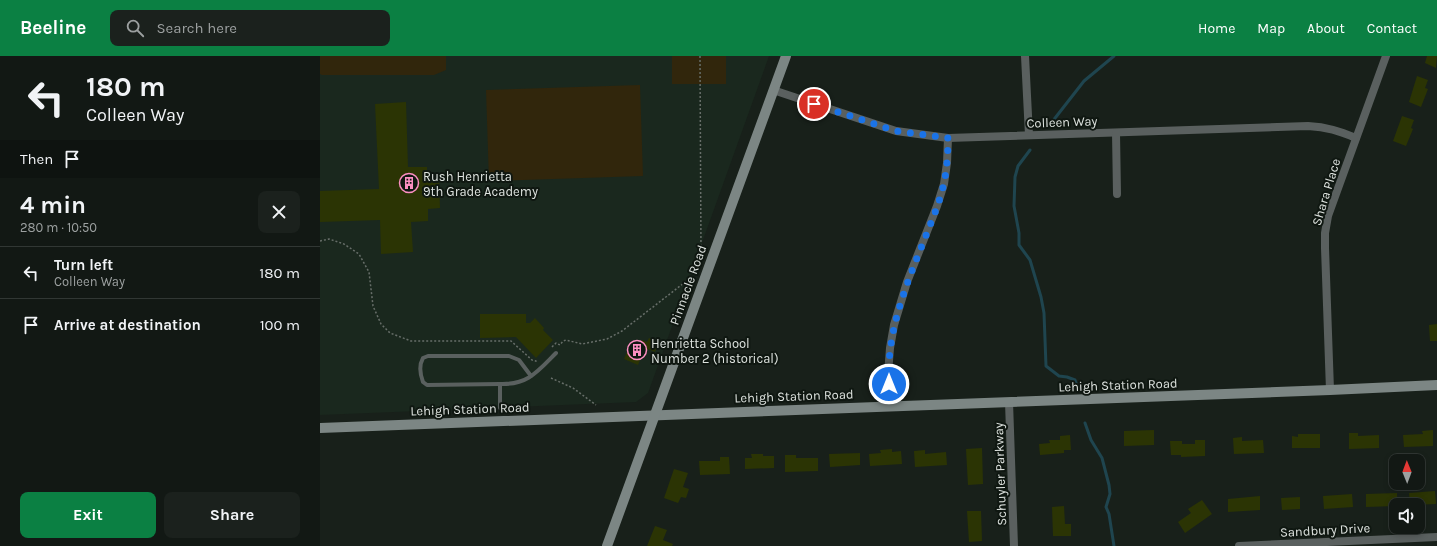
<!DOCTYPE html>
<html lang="en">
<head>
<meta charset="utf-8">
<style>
	:root { --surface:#121814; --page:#1b211d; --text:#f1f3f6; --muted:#9ca0a0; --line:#313734; --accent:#0b8043 }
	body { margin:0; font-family:Karla,sans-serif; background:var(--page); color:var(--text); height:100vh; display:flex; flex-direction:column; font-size:15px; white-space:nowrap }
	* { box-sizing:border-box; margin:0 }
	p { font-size:13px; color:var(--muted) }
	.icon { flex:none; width:22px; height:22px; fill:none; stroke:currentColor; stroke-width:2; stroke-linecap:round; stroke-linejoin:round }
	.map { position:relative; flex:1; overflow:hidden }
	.side { display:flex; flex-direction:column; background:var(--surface); width:320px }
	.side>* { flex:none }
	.guide { background:#121814; color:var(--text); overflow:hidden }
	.needle { width:26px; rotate:359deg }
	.tools { position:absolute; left:1069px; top:398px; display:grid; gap:8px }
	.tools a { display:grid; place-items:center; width:36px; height:36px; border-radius:8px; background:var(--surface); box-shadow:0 2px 6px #0003,0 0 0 1px var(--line); font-size:20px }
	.pin { position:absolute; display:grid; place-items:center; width:34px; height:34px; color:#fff; margin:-17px; border:2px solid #fff; border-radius:50%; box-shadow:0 1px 4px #0007 }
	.me { position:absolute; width:44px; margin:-22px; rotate:0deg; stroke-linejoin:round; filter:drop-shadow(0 0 3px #0008) }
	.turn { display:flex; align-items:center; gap:14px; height:84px; padding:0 20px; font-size:18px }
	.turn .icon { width:52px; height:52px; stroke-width:2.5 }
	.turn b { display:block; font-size:28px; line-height:34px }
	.then { display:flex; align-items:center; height:38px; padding:0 20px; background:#0003; gap:8px; font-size:15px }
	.round { display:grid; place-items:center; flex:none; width:42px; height:42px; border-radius:8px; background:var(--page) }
	.overview { display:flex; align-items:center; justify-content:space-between; height:68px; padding:0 20px }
	h1 { font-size:24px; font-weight:700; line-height:30px }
	.action { display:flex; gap:8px; margin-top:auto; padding:8px 20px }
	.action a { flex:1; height:46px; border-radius:8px; background:var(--accent); color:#fff; font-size:16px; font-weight:700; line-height:46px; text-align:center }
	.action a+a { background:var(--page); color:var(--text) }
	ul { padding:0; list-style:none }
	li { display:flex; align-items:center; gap:12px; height:52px; padding:0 20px; border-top:1px solid var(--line) }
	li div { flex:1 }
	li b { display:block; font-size:15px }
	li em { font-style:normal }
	header { display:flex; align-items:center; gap:24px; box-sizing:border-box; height:56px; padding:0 20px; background:var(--accent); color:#fff }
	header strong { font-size:19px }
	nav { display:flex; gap:22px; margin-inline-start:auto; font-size:14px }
	.search { width:280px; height:36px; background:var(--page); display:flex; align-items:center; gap:10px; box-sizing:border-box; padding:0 14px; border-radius:8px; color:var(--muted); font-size:15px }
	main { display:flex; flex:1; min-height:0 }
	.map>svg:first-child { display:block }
</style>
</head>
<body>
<header>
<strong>Beeline</strong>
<div class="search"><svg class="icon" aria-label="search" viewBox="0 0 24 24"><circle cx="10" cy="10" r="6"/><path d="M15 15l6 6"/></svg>Search here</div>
<nav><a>Home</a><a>Map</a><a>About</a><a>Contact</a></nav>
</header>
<main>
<section class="side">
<div class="guide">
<div class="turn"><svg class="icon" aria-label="left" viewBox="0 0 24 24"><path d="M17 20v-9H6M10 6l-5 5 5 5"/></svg><div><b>180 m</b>Colleen Way</div></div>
<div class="then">Then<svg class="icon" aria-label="arrive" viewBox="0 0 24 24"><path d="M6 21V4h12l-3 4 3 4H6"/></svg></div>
</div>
<div class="overview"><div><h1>4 min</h1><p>280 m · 10:50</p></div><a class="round"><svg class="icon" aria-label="close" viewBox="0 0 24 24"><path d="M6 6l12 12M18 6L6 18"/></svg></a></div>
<ul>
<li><svg class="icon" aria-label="left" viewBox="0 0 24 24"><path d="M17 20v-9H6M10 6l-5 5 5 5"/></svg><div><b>Turn left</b><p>Colleen Way</p></div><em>180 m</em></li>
<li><svg class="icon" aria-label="arrive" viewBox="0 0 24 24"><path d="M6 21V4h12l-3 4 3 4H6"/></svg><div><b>Arrive at destination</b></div><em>100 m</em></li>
</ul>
<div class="action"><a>Exit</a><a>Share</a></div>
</section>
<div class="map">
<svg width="1117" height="490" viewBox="0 0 1117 490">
	<rect width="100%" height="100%" fill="#18201a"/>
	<polygon fill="#1a281e" points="0,0 449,0 328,337 316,346 0,359"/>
	<g fill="#31260c">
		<polygon points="0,0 126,0 126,14 114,19 2,19 0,18"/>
		<rect x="352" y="0" width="54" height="28"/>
		<polygon points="320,29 323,120 169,125 166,34"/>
	</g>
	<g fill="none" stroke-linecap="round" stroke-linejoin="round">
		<g stroke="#1f454f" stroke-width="3">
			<polyline points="732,66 764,25 794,0"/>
			<polyline points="710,94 698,110 695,121 694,150 699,177 699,189 710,204 721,241 724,257 726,310 739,320 747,321 755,324 758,333"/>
			<polyline points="765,367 771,384 782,402 789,429 790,438 786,451 789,458 794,490"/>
		</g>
	</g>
	<g fill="#2b3404">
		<polygon points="1107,0 1117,0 1116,12 1105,7"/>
		<polygon points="1097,20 1108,24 1105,32 1108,33 1101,51 1089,46"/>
		<polygon points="86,46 88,111 107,111 107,121 119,121 120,152 108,153 108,165 91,166 93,196 61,198 60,164 0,166 0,135 59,133 55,48"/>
		<polygon points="1082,60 1094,64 1091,72 1093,73 1086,90 1073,85"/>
		<polygon points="160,258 206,258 206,267 210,267 215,262 224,272 223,274 233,284 216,302 196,281 160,282"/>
		<polygon points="1117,268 1117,285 1110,285 1109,269"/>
		<polygon points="329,282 339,286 335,296 328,293 325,300 322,299 318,309 304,303 310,289 318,293 322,284 327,286"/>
		<polygon points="834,374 834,389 804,390 804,375"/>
		<polygon points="1113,374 1113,390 1084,391 1083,379 1103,378 1102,375"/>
		<polygon points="1029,377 1038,377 1038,380 1059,379 1059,392 1029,393"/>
		<polygon points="978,378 1000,378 1000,392 972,392 972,380 978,381"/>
		<polygon points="750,379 751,394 744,394 744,397 720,399 719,388 730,387 729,384 740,384 740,380"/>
		<polygon points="922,381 922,385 943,384 944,397 914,398 913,382"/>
		<polygon points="875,384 885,384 885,400 861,401 861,399 851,399 850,385 862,385 862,388 875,388"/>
		<polygon points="662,392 663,428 648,429 646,393"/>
		<polygon points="572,393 572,396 581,395 582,408 550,410 549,398 561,397 560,394"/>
		<polygon points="605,394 605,398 626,396 627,409 595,411 594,395"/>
		<polygon points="540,397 540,409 510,411 509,398"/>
		<polygon points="431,398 443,398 443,400 454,400 454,412 425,413 425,402 432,402"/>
		<polygon points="465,399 476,399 476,402 498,402 498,415 465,416"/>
		<polygon points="400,401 409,401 410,418 380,419 379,405 400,405"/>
		<polygon points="354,413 368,417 363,431 369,433 366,442 361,441 358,447 344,442"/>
		<polygon points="1115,435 1116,448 1090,449 1089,437"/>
		<polygon points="1077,437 1077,449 1076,450 1046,451 1046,438"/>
		<polygon points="1032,438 1033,451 1004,453 1003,440"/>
		<polygon points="940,440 940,454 908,456 908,443"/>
		<polygon points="980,441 980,453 962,454 961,442"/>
		<polygon points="882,444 892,458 865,477 858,466 871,457 868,453"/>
		<polygon points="744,450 745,468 751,468 751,480 733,480 732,451"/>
		<polygon points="647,455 661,455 662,485 649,486"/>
		<polygon points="335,470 347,474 343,484 353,488 352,490 327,490"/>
	</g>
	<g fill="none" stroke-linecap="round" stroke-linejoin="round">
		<g stroke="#676e69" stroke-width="1.5" stroke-dasharray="2 2" stroke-linecap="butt">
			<polyline points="380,0 381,197"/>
			<polyline points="0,185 9,183 24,188 39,198 49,216 53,250 61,268 70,277 91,285 191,285 212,304 216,305 217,307"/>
			<polyline points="232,291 236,287 240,289 243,285 246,284 262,288 287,283 302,275 373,220"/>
			<polyline points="231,322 253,332 276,349"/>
		</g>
		<g stroke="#5a605f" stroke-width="4">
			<path d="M180 328 107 329 103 326C100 318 99 309 103 302L108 300H189L199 304 211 320"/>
			<path d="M180 352V328C208 329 218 315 236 297"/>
		</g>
		<g stroke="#5a605f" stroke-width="8">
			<polyline points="705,0 709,79"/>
			<path d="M453 34 576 75 628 82 988 70C1007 71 1019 75 1036 82"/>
			<polyline points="796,77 797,138"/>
			<polyline points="1010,334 1005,192 1005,177 1008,160 1066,0"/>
			<polyline points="689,346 694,490"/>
			<polyline points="570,350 568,318 570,292 574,269 587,226 617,150 624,128 627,107 628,82"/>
			<polyline points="919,490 1117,481"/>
		</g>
		<g stroke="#7c8684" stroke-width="10">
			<polyline points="0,372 1010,334 1117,329"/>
			<polyline points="287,490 466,0"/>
		</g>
	</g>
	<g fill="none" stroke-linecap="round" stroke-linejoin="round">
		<path stroke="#1a73e8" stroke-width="7" stroke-dasharray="0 12.6" d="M494 48 576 75 628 82C628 97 627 112 624 127 620 146 612 164 605 182 586 229 566 277 569 328"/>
	</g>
	<defs>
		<symbol id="building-ring" viewBox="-11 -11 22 22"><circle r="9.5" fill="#0f1711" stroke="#fc8fc1" stroke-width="1.5"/><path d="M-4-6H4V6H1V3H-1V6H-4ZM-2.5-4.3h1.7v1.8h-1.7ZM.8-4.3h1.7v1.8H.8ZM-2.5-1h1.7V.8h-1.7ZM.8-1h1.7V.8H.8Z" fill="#fc8fc1"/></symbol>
	</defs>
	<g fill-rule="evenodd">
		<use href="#building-ring" x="78" y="116" width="22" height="22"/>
		<use href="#building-ring" x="306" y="283" width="22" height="22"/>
	</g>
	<g text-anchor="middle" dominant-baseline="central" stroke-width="4" stroke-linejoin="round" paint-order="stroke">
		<g font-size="13" fill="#dee3df" stroke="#0f1711">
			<text transform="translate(742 66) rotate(-2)">Colleen Way</text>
			<text transform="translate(1006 136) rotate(-73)">Shara Place</text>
			<text transform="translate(368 229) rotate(-70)">Pinnacle Road</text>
			<text transform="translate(798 329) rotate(-2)">Lehigh Station Road</text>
			<text transform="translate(474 340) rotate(-2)">Lehigh Station Road</text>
			<text transform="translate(150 353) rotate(-2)">Lehigh Station Road</text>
			<text transform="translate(680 418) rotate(-92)">Schuyler Parkway</text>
			<text transform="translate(1005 474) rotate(-3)">Sandbury Drive</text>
		</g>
		<g font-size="13" fill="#dee3df" stroke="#0f1711" text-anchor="start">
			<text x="103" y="120">Rush Henrietta<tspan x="103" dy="15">9th Grade Academy</tspan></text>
			<text x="331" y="287">Henrietta School<tspan x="331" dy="15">Number 2 (historical)</tspan></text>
		</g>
	</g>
</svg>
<div class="tools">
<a><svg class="needle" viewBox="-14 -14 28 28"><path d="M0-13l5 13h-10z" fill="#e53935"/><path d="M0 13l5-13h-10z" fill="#9ca0a0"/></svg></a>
<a><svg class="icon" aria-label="sound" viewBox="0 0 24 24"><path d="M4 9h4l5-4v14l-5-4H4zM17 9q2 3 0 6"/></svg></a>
</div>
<div class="pin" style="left:494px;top:48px;background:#d93025"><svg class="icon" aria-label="arrive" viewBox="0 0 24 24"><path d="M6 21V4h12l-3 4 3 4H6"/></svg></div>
<svg class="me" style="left:569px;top:328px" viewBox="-20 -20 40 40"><circle r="17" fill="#1a73e8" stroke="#fff" stroke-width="3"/><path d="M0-11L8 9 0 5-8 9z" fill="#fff"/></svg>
</div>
</main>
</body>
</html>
